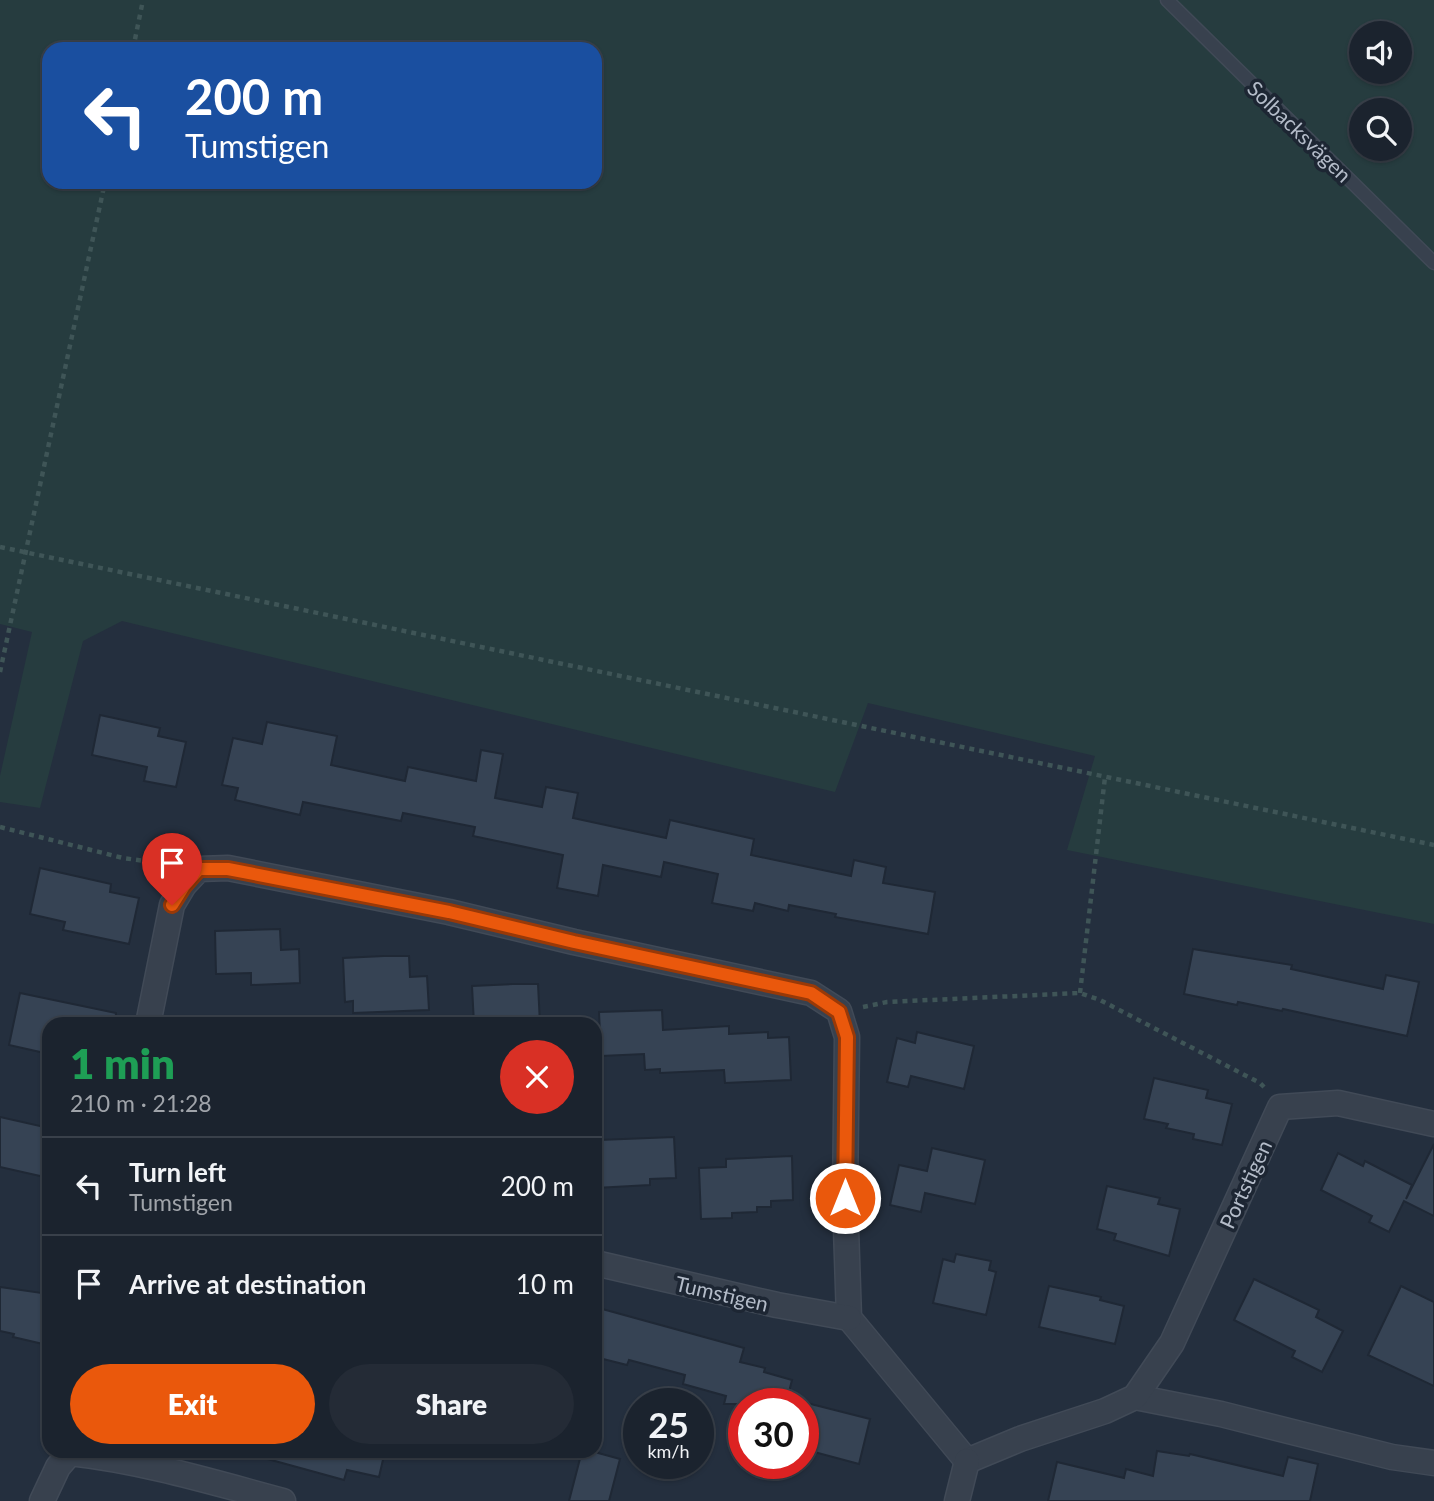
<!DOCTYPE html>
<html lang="en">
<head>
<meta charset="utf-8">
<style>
	:root { --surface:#1b232e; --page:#242b36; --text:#f1f3f6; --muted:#a0a4aa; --line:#39404a; --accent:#ea580c }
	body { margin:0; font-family:Lato,sans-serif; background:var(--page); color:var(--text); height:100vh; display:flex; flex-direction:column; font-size:26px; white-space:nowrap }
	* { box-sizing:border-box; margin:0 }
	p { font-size:23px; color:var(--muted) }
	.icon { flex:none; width:38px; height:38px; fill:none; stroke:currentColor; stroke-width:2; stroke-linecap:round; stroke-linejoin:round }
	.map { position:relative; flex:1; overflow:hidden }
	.panel { position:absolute; left:42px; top:1017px; width:560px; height:441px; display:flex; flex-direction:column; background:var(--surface); border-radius:21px; box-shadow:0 2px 5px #0004,0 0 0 2px var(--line) }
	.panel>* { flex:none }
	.guide { position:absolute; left:42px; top:42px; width:560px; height:147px; border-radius:21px; box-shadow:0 2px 5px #0004,0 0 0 2px var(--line); background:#1a4fa0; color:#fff; overflow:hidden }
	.controls { position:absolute; left:1349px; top:21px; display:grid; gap:14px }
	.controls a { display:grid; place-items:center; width:63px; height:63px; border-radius:50%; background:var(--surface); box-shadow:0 2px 5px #0004,0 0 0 2px var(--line); font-size:35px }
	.speed { position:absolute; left:623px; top:1388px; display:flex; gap:14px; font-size:35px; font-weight:700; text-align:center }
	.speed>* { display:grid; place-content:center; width:91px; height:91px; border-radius:50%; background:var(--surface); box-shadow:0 2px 5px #0004,0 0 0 2px var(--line); line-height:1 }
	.speed small { font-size:18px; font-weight:400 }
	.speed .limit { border:10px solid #d22; background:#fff; color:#111 }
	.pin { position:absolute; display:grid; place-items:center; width:60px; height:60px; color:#fff; margin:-72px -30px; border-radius:50% 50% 50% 0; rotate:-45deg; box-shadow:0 0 7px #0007 }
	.pin .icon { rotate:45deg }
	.me { position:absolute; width:77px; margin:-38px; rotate:0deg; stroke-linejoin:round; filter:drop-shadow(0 0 5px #0008) }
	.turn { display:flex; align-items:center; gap:24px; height:147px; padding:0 28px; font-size:32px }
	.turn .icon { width:91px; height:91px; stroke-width:2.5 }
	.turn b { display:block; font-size:49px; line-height:60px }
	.round { display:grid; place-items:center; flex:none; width:74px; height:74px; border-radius:37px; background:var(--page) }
	.overview { display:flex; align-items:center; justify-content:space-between; height:119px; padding:0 28px }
	h1 { font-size:42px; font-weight:800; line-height:52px; color:#1e9e55 }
	.cta { display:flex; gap:14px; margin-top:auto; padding:14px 28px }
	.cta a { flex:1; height:80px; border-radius:42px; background:var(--accent); color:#fff; font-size:28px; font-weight:800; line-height:80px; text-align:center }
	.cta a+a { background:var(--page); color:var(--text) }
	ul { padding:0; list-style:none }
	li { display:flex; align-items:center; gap:21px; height:98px; padding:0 28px; border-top:2px solid var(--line) }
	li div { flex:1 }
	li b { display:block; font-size:26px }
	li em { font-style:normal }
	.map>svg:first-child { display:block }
</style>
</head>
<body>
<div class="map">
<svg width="1434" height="1501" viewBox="0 0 1434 1501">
	<rect width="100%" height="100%" fill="#242f3e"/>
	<path fill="#263c3f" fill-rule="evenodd" d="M0 0H1434V924L1067 850 1095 756 868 703 835 792 122 621 83 641 40 808 0 802V776L32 632 0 624ZM1362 33H1400V72H1362ZM49 49H595V182H49ZM1362 110H1400V149H1362Z"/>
	<g fill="#364354" stroke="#1f2835" stroke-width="2">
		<polygon points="100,715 160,728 158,736 186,742 176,787 144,781 147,767 92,755"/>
		<polygon points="267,722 337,736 331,765 405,781 408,767 476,781 481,750 503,754 495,798 542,807 546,787 578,793 573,818 666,838 670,820 754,839 751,855 851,876 854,860 886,867 883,883 935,892 928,934 835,917 836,914 789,905 788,911 755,903 753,911 712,903 718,874 664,862 661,877 603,865 598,896 557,888 563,855 473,836 475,827 403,813 401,821 303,802 300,815 235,800 238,788 222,785 233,738 262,744"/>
		<polygon points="40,868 111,884 110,892 139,898 129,944 63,930 65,922 30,914"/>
		<polygon points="280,929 281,950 299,949 300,983 251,985 251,973 216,974 215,931"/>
		<polygon points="1193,949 1292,965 1291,969 1383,989 1386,975 1419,982 1407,1036 1283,1009 1282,1011 1238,1002 1237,1005 1184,994"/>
		<polygon points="384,956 409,956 410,977 427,976 429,1010 353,1013 353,1001 345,1002 343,958"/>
		<polygon points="513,984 538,984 540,1024 474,1024 472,986"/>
		<polygon points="20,993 116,1013 115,1024 49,1024 49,1054 9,1045"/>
		<polygon points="662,1010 663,1030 729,1026 729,1034 768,1032 768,1038 789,1037 791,1080 725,1083 724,1070 660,1073 660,1069 645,1070 644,1054 601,1056 599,1012"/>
		<polygon points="917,1032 974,1046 964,1089 911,1076 908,1087 887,1082 897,1038 915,1043"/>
		<polygon points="1154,1078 1208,1090 1206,1098 1232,1104 1222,1145 1193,1139 1194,1134 1166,1128 1168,1124 1144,1119"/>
		<polygon points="0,1117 49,1128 49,1178 0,1167"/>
		<polygon points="674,1137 676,1178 650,1179 650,1185 595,1188 595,1143 599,1143 599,1140"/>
		<polygon points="1434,1144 1434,1216 1404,1201 1389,1232 1369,1222 1372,1216 1321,1190 1338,1153 1363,1166 1365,1161 1412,1185 1406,1199"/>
		<polygon points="932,1148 985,1160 975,1204 925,1193 921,1212 890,1205 899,1165 927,1171"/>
		<polygon points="792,1156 793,1200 771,1201 771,1207 757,1207 757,1212 732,1213 732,1218 701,1219 699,1168 726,1167 726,1159"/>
		<polygon points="1107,1186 1160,1198 1158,1204 1180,1209 1169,1256 1114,1240 1116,1234 1097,1229"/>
		<polygon points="956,1254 991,1261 989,1270 996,1272 986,1315 933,1303 943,1259 954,1262"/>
		<polygon points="1254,1279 1319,1310 1316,1317 1343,1331 1322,1372 1292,1357 1295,1351 1234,1320"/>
		<polygon points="1049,1286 1101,1297 1100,1300 1124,1306 1115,1344 1039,1327"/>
		<polygon points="1401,1286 1434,1302 1434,1386 1368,1355"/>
		<polygon points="0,1287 49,1294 49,1317 43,1344 13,1337 14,1334 0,1331"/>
		<polygon points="595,1307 744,1348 740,1362 765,1368 764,1372 792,1380 786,1404 724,1404 726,1396 683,1384 685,1375 629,1360 627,1365 595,1357"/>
		<polygon points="803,1402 870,1419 859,1464 803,1449"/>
		<polygon points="265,1451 385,1451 379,1477 347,1470 344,1480 264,1458"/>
		<polygon points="582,1451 591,1451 620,1459 609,1501 569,1501"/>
		<polygon points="1157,1451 1189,1456 1190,1454 1283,1476 1288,1457 1318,1464 1310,1501 1048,1501 1057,1462 1124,1478 1126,1469 1153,1476"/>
	</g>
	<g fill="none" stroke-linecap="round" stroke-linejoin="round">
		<defs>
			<polyline id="service" points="1167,0 1434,263"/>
			<g id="minor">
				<polyline points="148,1024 172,905 184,885 199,869 228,868 449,912 574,942 811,993 839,1011 847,1037 845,1198 849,1318 967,1461"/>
				<polyline points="595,1263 777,1305 849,1318"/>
				<polyline points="1135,1397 1221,1414 1392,1457 1434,1463"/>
				<polyline points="967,1461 1020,1439 1105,1411 1135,1397 1172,1343 1280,1107 1338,1103 1434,1124"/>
				<path d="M42 1501 58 1467 70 1453C143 1461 212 1482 283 1501"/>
				<polyline points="957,1501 967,1461"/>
			</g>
		</defs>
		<use href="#service" stroke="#414a57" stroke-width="15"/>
		<use href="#minor" stroke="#414a57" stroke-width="27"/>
		<g stroke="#3f5557" stroke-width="4.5" stroke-dasharray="5 5" stroke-linecap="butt">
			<polyline points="133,49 143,0"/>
			<polyline points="0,547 1434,845"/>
			<polyline points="0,672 105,182"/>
			<polyline points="0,827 123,858 166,864"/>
			<polyline points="1080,993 1105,777"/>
			<polyline points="863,1007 887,1002 1080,993 1100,1000 1260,1083 1264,1087"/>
		</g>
		<use href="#service" stroke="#38414e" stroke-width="12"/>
		<use href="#minor" stroke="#38414e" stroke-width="24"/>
	</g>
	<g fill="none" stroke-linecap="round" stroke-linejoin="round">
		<defs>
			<polyline id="route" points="172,905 184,886 199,869 228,869 449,912 574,942 811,993 839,1012 847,1037 845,1198"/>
		</defs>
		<use href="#route" stroke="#983908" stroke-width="18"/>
		<use href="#route" stroke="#ea580c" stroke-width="12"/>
	</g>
	<g text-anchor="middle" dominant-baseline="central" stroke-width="7" stroke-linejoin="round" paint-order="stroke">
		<g font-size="21" fill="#b4bcc9" stroke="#1d2633">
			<text transform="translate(1300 131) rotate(44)">Solbacksvägen</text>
			<text transform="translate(1245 1184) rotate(-65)">Portstigen</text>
			<text transform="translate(722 1293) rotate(13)">Tumstigen</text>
		</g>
	</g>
</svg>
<div class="controls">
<a><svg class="icon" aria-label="sound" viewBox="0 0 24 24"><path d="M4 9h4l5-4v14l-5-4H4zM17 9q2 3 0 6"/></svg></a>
<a><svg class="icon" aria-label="search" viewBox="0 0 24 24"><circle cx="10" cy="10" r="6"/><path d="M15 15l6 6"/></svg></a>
</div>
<div class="speed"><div>25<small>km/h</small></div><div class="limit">30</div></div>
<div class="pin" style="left:172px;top:905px;background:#d93025"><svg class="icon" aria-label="arrive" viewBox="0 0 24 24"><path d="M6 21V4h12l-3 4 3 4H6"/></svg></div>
<svg class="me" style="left:845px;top:1198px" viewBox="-20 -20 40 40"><circle r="17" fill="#ea580c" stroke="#fff" stroke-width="3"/><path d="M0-11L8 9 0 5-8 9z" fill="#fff"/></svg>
<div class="guide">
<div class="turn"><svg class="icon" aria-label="left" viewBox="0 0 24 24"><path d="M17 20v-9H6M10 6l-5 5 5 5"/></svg><div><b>200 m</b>Tumstigen</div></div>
</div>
<section class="panel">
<div class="overview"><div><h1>1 min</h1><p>210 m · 21:28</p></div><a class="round" style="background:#d93025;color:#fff"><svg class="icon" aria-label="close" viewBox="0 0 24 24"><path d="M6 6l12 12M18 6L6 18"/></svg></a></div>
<ul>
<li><svg class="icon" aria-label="left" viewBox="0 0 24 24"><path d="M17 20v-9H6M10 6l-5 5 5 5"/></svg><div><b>Turn left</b><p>Tumstigen</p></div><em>200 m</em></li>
<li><svg class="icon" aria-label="arrive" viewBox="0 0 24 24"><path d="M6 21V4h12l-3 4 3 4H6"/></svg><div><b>Arrive at destination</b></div><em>10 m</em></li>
</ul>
<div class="cta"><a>Exit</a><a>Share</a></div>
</section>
</div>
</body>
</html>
